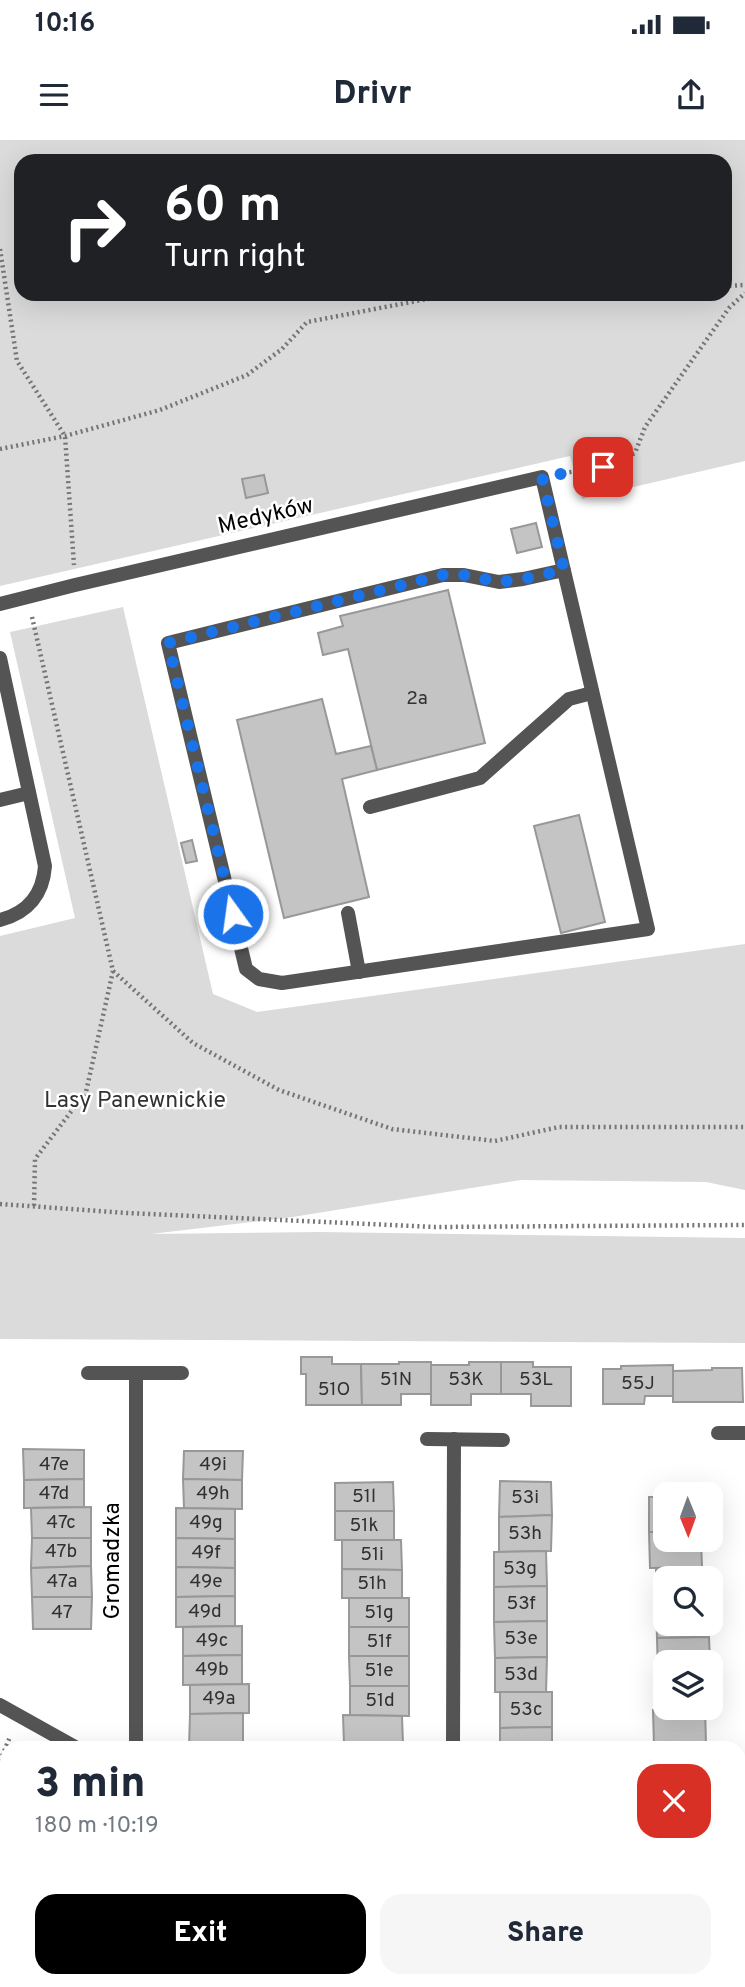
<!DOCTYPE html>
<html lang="en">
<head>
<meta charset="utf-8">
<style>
	:root { --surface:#fff; --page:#f6f6f7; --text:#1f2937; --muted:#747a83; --accent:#000 }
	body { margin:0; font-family:Overpass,sans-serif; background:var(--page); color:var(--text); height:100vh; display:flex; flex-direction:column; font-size:26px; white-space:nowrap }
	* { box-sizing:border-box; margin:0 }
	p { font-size:23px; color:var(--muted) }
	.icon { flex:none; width:38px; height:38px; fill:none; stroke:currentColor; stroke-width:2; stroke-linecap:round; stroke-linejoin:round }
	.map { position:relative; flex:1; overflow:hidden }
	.panel { position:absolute; left:0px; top:1601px; width:746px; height:247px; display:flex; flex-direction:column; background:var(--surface); border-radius:21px 21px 0 0; box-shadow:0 7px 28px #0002 }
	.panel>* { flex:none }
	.banner { position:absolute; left:14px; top:14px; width:718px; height:147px; border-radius:21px; box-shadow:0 7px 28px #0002; background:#202124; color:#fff; overflow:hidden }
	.needle { width:46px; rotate:179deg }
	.fabs { position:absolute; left:653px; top:1342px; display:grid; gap:14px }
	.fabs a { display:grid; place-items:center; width:70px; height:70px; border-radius:14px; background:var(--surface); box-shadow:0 7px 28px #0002; font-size:35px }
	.pin { position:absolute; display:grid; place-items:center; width:60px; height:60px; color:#fff; margin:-30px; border-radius:14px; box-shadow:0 4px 10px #0006 }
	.me { position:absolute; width:77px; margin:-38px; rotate:346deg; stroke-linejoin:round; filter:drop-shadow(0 0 5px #0008) }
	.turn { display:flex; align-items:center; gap:24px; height:147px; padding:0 35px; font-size:32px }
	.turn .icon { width:91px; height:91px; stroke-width:2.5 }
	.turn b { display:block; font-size:49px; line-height:60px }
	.round { display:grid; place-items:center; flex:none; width:74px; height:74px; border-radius:21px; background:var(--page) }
	.summary { display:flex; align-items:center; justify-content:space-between; height:119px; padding:0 35px }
	h1 { font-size:42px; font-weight:800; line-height:52px }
	.primary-button { display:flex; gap:14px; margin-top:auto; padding:14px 35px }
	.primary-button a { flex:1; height:80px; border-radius:21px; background:var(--accent); color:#fff; font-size:28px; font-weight:800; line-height:80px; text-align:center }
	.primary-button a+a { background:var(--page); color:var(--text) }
	.status { display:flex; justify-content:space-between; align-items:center; height:49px; padding:0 35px; background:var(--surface); direction:ltr }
	.status svg { height:19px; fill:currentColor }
	header { display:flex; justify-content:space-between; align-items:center; height:91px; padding:0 35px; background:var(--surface); font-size:32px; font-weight:800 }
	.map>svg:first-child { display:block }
</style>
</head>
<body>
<div class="status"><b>10:16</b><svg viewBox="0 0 49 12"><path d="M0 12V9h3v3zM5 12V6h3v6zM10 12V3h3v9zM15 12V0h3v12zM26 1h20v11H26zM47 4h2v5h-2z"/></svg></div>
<header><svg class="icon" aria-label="menu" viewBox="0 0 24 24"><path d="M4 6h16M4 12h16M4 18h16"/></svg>Drivr<svg class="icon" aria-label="share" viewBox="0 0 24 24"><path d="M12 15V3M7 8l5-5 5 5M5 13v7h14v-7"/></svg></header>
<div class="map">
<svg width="745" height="1847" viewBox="0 0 745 1847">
	<rect width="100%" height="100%" fill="#fff"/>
	<g fill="#dbdbdb" fill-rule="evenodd">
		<path d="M0 0H745V321L582 359 570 316 0 446ZM21 21H724V154H21Z"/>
		<polygon points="123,467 213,854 257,872 745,804 745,1050 706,1042 521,1040 293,1077 151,1094 319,1092 745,1098 745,1203 0,1199 0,796 75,778 10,492"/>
	</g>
	<g fill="#c4c4c4" stroke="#989898" stroke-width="2">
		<polygon points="264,335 268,353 246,358 242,339"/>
		<polygon points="536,383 542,407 517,413 511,389"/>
		<polygon points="448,450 485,603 377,630 348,509 323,515 318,493 343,486 340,476"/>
		<polygon points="322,559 336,614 371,606 377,630 342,639 369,757 284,778 237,580"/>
		<polygon points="579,675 605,782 561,793 534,686"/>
		<polygon points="192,700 197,721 186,723 181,703"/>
		<polygon points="301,1217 332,1217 332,1224 361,1224 362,1265 306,1265 306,1234 301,1234"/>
		<polygon points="399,1222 431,1222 431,1254 401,1254 401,1265 362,1265 361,1224 399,1224"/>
		<polygon points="469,1222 501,1222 501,1254 471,1254 471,1265 431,1265 431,1225 469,1225"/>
		<polygon points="501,1222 533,1222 533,1227 571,1227 571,1266 531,1266 531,1254 501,1254"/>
		<polygon points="673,1225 673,1256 645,1256 644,1264 603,1264 603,1229 621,1229 621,1226"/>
		<polygon points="712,1228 742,1228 743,1262 673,1262 673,1231 712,1230"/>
		<polygon points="23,1309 84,1310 84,1339 24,1340"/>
		<polygon points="184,1311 243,1311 242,1340 183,1339"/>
		<polygon points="84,1339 84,1367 24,1368 24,1340"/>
		<polygon points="183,1339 242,1340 242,1369 184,1368"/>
		<polygon points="500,1341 551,1342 552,1375 499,1377"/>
		<polygon points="393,1342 394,1371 335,1371 335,1343"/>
		<rect x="649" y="1357" width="16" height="35"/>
		<polygon points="91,1367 91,1398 32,1398 31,1368"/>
		<polygon points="176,1368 235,1369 235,1399 176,1398"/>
		<rect x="335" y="1371" width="59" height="29"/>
		<polygon points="552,1375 551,1411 499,1412 499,1377"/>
		<polygon points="649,1392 665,1392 665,1400 701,1400 702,1427 650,1428"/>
		<polygon points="32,1398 91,1398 91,1426 31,1428"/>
		<polygon points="176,1398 235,1399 235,1428 176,1427"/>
		<polygon points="342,1400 401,1400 402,1430 342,1429"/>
		<polygon points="546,1411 547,1446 494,1447 494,1412"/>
		<polygon points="91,1426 92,1457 32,1457 31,1428"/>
		<polygon points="176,1427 235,1428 235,1456 176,1457"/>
		<polygon points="708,1427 708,1438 665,1438 665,1463 656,1463 656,1428"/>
		<polygon points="342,1429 402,1430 402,1458 342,1458"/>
		<polygon points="547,1446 547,1481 494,1482 494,1447"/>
		<polygon points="235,1456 235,1486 176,1487 176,1457"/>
		<polygon points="32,1457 92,1457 91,1489 33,1489"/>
		<rect x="349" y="1458" width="60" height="29"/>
		<polygon points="656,1463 665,1463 665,1484 709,1484 709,1497 657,1498"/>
		<polygon points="547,1481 547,1517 495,1518 494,1482"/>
		<polygon points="242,1486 242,1515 183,1516 183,1487"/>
		<rect x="349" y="1487" width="60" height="29"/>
		<polygon points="709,1497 710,1522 665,1522 665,1533 658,1533 657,1498"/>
		<polygon points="242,1515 242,1544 183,1545 183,1516"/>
		<polygon points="349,1516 409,1516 409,1546 350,1546"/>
		<polygon points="547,1517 546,1553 495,1552 495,1518"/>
		<polygon points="658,1533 665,1533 665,1568 704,1568 658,1570"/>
		<polygon points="249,1544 249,1573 190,1574 190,1545"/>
		<polygon points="350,1546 409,1546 409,1576 350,1575"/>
		<polygon points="500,1552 552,1552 552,1587 500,1588"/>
		<polygon points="705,1568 706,1604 654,1605 653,1570"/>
		<polygon points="243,1573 243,1608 189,1608 190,1574"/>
		<polygon points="343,1575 402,1576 403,1604 344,1604"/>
		<polygon points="552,1587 552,1608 500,1608 500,1588"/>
		<rect x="344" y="1604" width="59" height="4"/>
		<polygon points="706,1604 706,1608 654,1608 654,1605"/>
		<polygon points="31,1841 90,1841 90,1847 30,1847"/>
		<polygon points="176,1841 235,1841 235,1844 176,1843"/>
		<rect x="341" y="1841" width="58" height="3"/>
		<polygon points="509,1841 568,1841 568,1843 509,1842"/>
		<polygon points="509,1842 568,1843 568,1847 509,1847"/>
		<polygon points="176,1843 235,1844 235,1847 176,1847"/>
		<rect x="341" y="1844" width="58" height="3"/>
	</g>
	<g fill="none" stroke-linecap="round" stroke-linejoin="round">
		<g stroke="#767676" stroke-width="4.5" stroke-dasharray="2 3.5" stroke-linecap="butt">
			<polyline points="0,109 17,221 65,296 74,425"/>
			<polyline points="724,146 745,145"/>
			<polyline points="0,309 65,296 160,270 247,235 282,209 307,182 427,159 543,154"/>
			<polyline points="564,333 603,327 635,313 645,287 729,168 745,153"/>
			<polyline points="32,477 113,831 86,952 35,1019 34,1067"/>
			<polyline points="113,831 193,903 279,950 392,989 495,1001 559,987 745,987"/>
			<polyline points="0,1064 127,1073 434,1087 745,1085"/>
			<polyline points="0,1621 10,1597"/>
		</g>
		<g stroke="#545454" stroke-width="14">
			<polyline points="0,464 75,445 542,337 648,789 282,843 259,839 246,829 168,503 443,435 464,435 499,442 523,439 564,430"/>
			<path d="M0 518 45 726C43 754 28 773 0 780"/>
			<polyline points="0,660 29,653"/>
			<polyline points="370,667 480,638 569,559 592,553"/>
			<polyline points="348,773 359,832"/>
		</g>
		<g stroke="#545454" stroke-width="14">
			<polyline points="88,1233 182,1233"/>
			<polyline points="718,1293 745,1293"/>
			<polyline points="427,1299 503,1300"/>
			<polyline points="0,1565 77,1608"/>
			<polyline points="136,1608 136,1233"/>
			<polyline points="453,1608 454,1299"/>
			<polyline points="738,1721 745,1719"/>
			<polyline points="137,1841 137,1847"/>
			<polyline points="451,1847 451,1841"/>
		</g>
	</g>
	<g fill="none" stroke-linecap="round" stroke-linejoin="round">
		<polyline stroke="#1a73e8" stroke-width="12" stroke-dasharray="0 21.6" points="233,774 168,503 443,435 464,435 499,442 523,439 564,430 542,337 603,327"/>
	</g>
	<g text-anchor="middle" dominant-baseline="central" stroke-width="5" stroke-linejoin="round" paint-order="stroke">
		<g font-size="19" fill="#313131">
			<text x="417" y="559">2a</text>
			<text x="396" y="1240">51N</text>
			<text x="466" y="1240">53K</text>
			<text x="536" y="1240">53L</text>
			<text x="638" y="1244">55J</text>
			<text x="334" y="1250">51O</text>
			<text x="54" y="1325">47e</text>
			<text x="213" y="1325">49i</text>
			<text x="54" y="1354">47d</text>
			<text x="213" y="1354">49h</text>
			<text x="364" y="1357">51l</text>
			<text x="525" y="1358">53i</text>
			<text x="61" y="1383">47c</text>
			<text x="206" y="1383">49g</text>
			<text x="364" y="1386">51k</text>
			<text x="525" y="1394">53h</text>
			<text x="61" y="1412">47b</text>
			<text x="206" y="1413">49f</text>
			<text x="372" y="1415">51i</text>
			<text x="520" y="1429">53g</text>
			<text x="62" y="1442">47a</text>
			<text x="206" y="1442">49e</text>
			<text x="372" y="1444">51h</text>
			<text x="521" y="1464">53f</text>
			<text x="205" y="1472">49d</text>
			<text x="62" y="1473">47</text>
			<text x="379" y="1473">51g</text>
			<text x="521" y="1499">53e</text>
			<text x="212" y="1501">49c</text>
			<text x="379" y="1502">51f</text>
			<text x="212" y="1530">49b</text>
			<text x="379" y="1531">51e</text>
			<text x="521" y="1535">53d</text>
			<text x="219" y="1559">49a</text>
			<text x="380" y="1561">51d</text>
			<text x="526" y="1570">53c</text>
		</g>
		<g font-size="23" fill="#000" stroke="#fff">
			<text transform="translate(266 377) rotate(-13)">Medyków</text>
			<text transform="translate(113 1421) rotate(-90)">Gromadzka</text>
		</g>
		<g font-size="23" fill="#323232" stroke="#fff">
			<text x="135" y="961">Lasy Panewnickie</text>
		</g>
	</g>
</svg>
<div class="fabs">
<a><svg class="needle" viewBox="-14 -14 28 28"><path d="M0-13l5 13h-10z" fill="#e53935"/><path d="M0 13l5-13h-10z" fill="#747a83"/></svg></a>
<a><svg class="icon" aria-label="search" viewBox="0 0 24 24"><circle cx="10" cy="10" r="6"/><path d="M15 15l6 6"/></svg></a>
<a><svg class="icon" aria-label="layers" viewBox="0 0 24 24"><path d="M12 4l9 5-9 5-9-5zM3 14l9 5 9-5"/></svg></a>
</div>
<div class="pin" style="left:603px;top:327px;background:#d93025"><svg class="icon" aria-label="arrive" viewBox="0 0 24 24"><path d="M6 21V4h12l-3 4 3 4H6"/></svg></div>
<svg class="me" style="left:233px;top:774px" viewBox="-20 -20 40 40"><circle r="17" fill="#1a73e8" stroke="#fff" stroke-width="3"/><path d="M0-11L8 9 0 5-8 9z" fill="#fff"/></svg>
<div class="banner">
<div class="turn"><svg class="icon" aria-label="right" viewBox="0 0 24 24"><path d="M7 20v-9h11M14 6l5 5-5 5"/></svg><div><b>60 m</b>Turn right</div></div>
</div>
<section class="panel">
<div class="summary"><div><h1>3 min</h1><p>180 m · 10:19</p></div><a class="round" style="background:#d93025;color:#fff"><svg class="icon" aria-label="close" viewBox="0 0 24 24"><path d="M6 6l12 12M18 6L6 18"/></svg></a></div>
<div class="primary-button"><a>Exit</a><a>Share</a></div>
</section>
</div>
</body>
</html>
